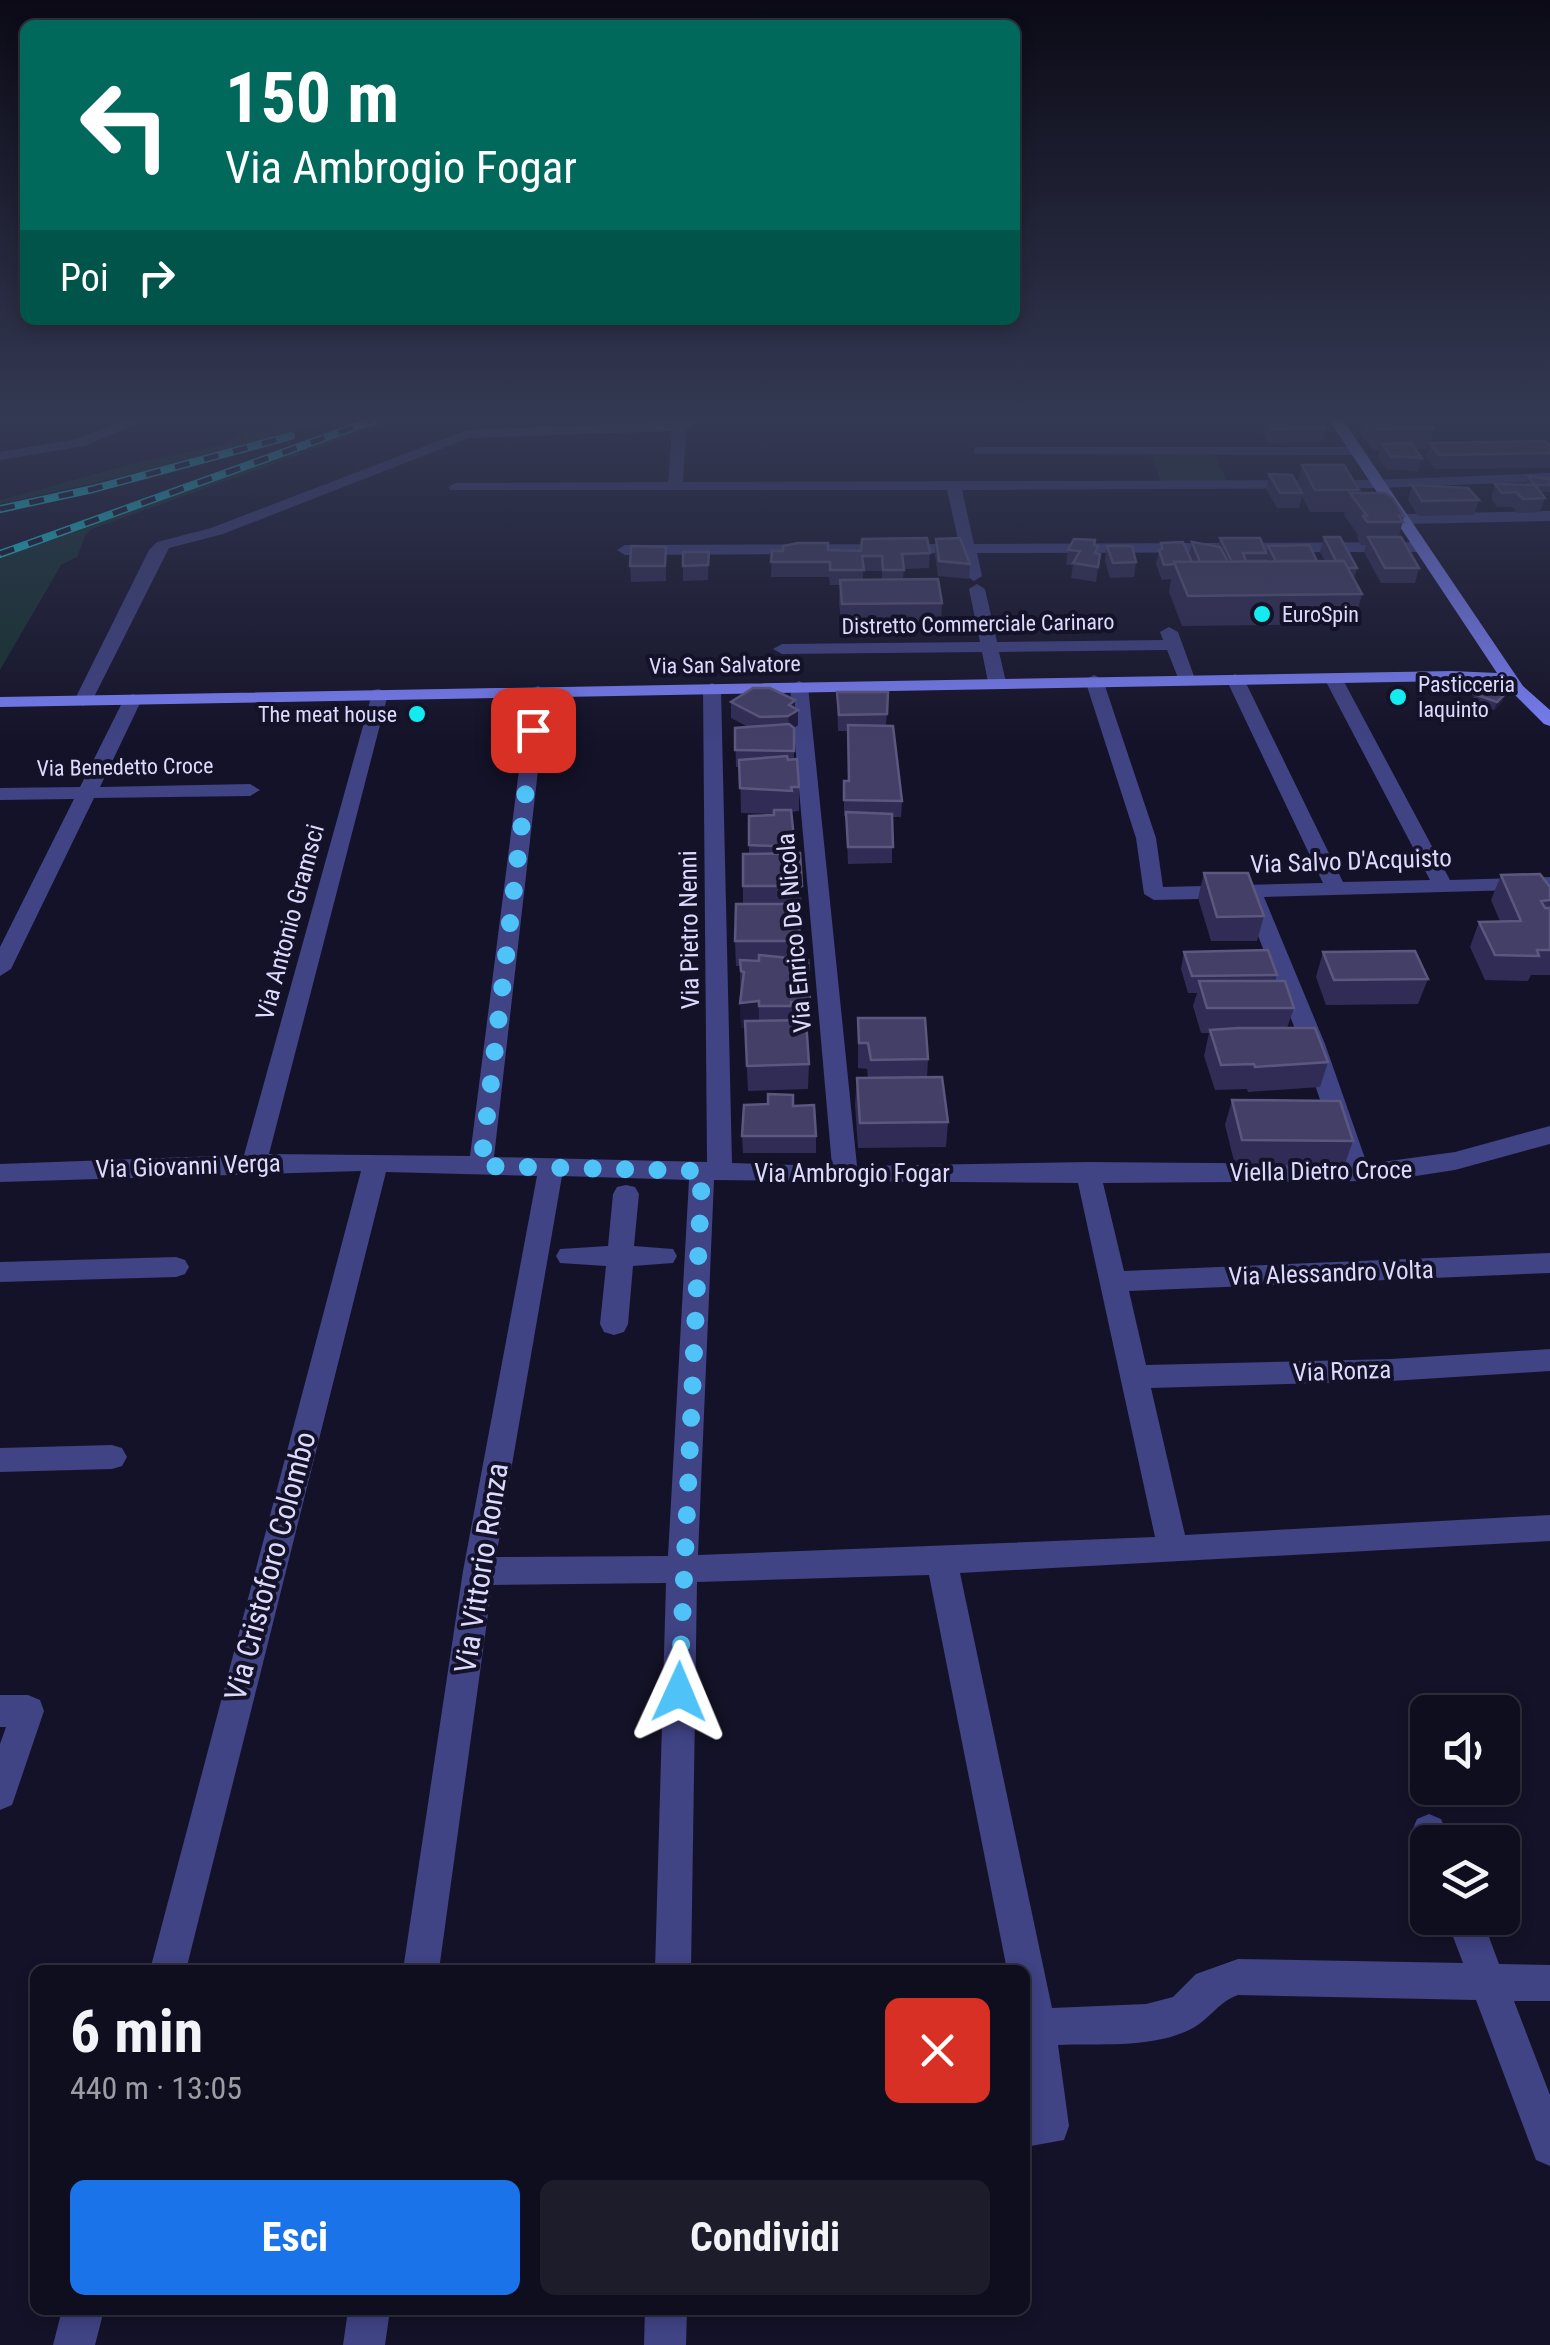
<!DOCTYPE html>
<html lang="it">
<head>
<meta charset="utf-8">
<style>
	:root { --surface:#0f0e1e; --page:#1d1c2b; --text:#f1f3f6; --muted:#9b9ca4; --line:#2f2e3c; --accent:#1a73e8 }
	body { margin:0; font-family:"Roboto Condensed",sans-serif; background:var(--page); color:var(--text); height:100vh; display:flex; flex-direction:column; font-size:38px; white-space:nowrap }
	* { box-sizing:border-box; margin:0 }
	p { font-size:32px; color:var(--muted) }
	.icon { flex:none; width:55px; height:55px; fill:none; stroke:currentColor; stroke-width:2; stroke-linecap:round; stroke-linejoin:round }
	.map { position:relative; flex:1; overflow:hidden }
	.drawer { position:absolute; left:30px; top:1965px; width:1000px; height:350px; display:flex; flex-direction:column; background:var(--surface); border-radius:15px; box-shadow:0 5px 15px #0003,0 0 0 2px var(--line) }
	.drawer>* { flex:none }
	.guide { position:absolute; left:20px; top:20px; width:1000px; height:305px; border-radius:15px; box-shadow:0 5px 15px #0003,0 0 0 2px var(--line); background:#00695c; color:#fff; overflow:hidden }
	.controls { position:absolute; left:1410px; top:1695px; display:grid; gap:20px }
	.controls a { display:grid; place-items:center; width:110px; height:110px; border-radius:15px; background:var(--surface); box-shadow:0 5px 15px #0003,0 0 0 2px var(--line); font-size:50px }
	.pin { position:absolute; display:grid; place-items:center; width:85px; height:85px; color:#fff; margin:-42px; border-radius:20px; box-shadow:0 5px 15px #0006 }
	.me { position:absolute; width:110px; margin:-55px; rotate:1deg; stroke-linejoin:round; filter:drop-shadow(0 0 8px #0008) }
	.turn { display:flex; align-items:center; gap:35px; height:210px; padding:0 40px; font-size:45px }
	.turn .icon { width:130px; height:130px; stroke-width:2.5 }
	.turn b { display:block; font-size:70px; line-height:85px }
	.then { display:flex; align-items:center; height:95px; padding:0 40px; background:#0003; gap:20px; font-size:38px }
	.round { display:grid; place-items:center; flex:none; width:105px; height:105px; border-radius:15px; background:var(--page) }
	.overview { display:flex; align-items:center; justify-content:space-between; height:170px; padding:0 40px }
	h1 { font-size:60px; font-weight:700; line-height:75px }
	.action { display:flex; gap:20px; margin-top:auto; padding:20px 40px }
	.action a { flex:1; height:115px; border-radius:15px; background:var(--accent); color:#fff; font-size:40px; font-weight:700; line-height:115px; text-align:center }
	.action a+a { background:var(--page); color:var(--text) }
	.map>svg:first-child { display:block }
</style>
</head>
<body>
<div class="map">
<svg width="1550" height="2345" viewBox="0 0 1550 2345">
	<rect width="100%" height="100%" fill="#141228"/>
	<g fill="#15322f">
		<polygon points="298,420 335,420 187,462 0,504 0,500 140,462 222,445 243,433"/>
		<polygon points="378,420 395,420 92,529 86,534 77,557 61,565 0,670 0,555"/>
		<polygon points="1150,455 1214,455 1227,481 1161,481"/>
	</g>
	<g fill="none" stroke-linecap="round" stroke-linejoin="round">
		<g fill="#404384" fill-rule="evenodd">
			<polygon points="126,420 145,420 85,446 0,460 0,452 77,439"/>
			<polygon points="702,420 686,430 683,482 1372,480 1550,473 1550,481 1380,488 962,490 974,544 1418,542 1426,547 1418,552 977,553 982,576 974,581 966,576 961,553 625,555 617,550 625,545 959,544 947,490 450,490 448,487 455,483 668,482 672,431 469,438 223,534 169,548 92,701 83,706 74,701 149,550 157,542 211,528 467,430"/>
			<polygon points="979,447 1357,447 1364,451 1357,455 974,454 974,448"/>
			<polygon points="1550,511 1550,521 1404,524 1396,519 1404,514"/>
			<polygon points="977,584 985,589 997,642 1163,640 1160,632 1169,627 1178,632 1195,679 1186,684 1180,683 1167,650 999,652 1006,682 997,687 988,682 982,652 782,654 773,649 782,644 980,642 969,589"/>
			<path d="M1333 673 1342 678 1450 880 1550 877V889L1264 897 1325 1044 1367 1164 1455 1152 1550 1126V1144L1455 1170 1383 1181 1103 1183 1124 1271 1550 1253V1273L1129 1291 1146 1365 1391 1359 1550 1349V1371L1391 1381 1151 1388 1185 1535 1550 1515V1541L960 1573 1052 2008 1146 2004 1173 1997 1196 1974 1238 1959 1463 1963 1446 1918H1482L1499 1964 1550 1965V2001H1514L1550 2095V2166L1536 2160 1476 2000 1238 1995C1218 2002 1211 2018 1193 2028 1154 2049 1101 2043 1058 2045L1069 2126 1064 2140 1025 2147V2109L1028 2108 1025 1970H1007L929 1575 697 1582 691 1970H655L666 1583 492 1585 439 1970H403L463 1571 537 1176 386 1172 186 1970H150L361 1171 0 1182V1164L244 1155 373 690 379 689 388 694 269 1154 470 1156 529 691 538 686 547 691 494 1157 707 1162 703 688 712 683 721 688 732 1163 832 1166 790 686 799 681 808 686 857 1166 1088 1162 1342 1164 1301 1044 1243 898 1154 900 1144 894 1136 838 1085 680 1094 675 1103 680 1156 838 1163 887 1323 883 1226 679 1235 674 1244 679 1343 882 1430 880 1324 678ZM562 1176 689 1180 668 1556 496 1557ZM714 1180 1078 1183 1155 1537 698 1555Z"/>
			<polygon points="133,694 142,699 100,787 250,784 260,790 250,796 94,798 11,969 0,976 0,947 74,799 0,800 0,788 80,787 124,699"/>
			<polygon points="626,1185 635,1187 639,1194 634,1246 673,1249 677,1256 673,1263 633,1266 628,1324 624,1332 614,1335 604,1332 600,1324 606,1266 560,1263 556,1256 560,1249 608,1246 613,1194 617,1187"/>
			<polygon points="176,1257 185,1260 189,1267 185,1274 176,1277 0,1282 0,1262"/>
			<polygon points="112,1445 122,1448 127,1457 122,1466 112,1469 0,1472 0,1448"/>
			<polygon points="0,1695 28,1695 40,1700 44,1711 12,1805 0,1810 0,1744 6,1727 0,1727"/>
			<polygon points="1429,1814 1441,1819 1451,1842 1428,1842 1428,1857 1422,1854 1412,1831 1417,1819"/>
			<polygon points="62,2310 104,2310 95,2345 53,2345"/>
			<polygon points="348,2310 390,2310 385,2345 343,2345"/>
			<polygon points="645,2310 687,2310 686,2345 644,2345"/>
		</g>
		<polygon fill="#797ff6" fill-rule="evenodd" points="1329,420 1343,420 1523,686 1550,710 1550,726 1544,724 1504,684 1452,681 0,707 0,697 1452,671 1497,673"/>
		<defs>
			<g id="rail">
				<polyline points="0,509 93,489 291,436"/>
				<polyline points="0,554 374,420"/>
			</g>
		</defs>
		<use href="#rail" stroke="#14ebf0" stroke-width="8"/>
		<use href="#rail" stroke="#141228" stroke-width="5" stroke-dasharray="15" stroke-linecap="butt"/>
	</g>
	<g fill="#312c55" fill-rule="evenodd">
		<polygon points="1256,420 1321,420 1326,428 1322,442 1269,443 1263,434 1265,424 1258,424"/>
		<polygon points="1363,420 1427,420 1434,428 1428,449 1416,449 1422,458 1418,472 1402,470 1387,470 1378,458 1380,450 1372,450 1360,433"/>
		<polygon points="1430,443 1550,446 1550,468 1435,469 1426,458"/>
		<polygon points="1302,465 1359,490 1358,493 1404,516 1399,537 1419,568 1415,583 1381,583 1364,552 1366,545 1361,545 1357,538 1358,535 1344,515 1345,512 1310,512 1302,496 1299,508 1277,508 1266,489 1269,474 1297,484"/>
		<polygon points="1528,476 1550,479 1550,492 1541,492 1545,498 1540,512 1518,513 1512,507 1497,507 1491,499 1495,484 1526,485"/>
		<polygon points="1412,485 1479,500 1474,515 1418,516 1408,500"/>
		<polygon points="1324,537 1357,568 1354,579 1362,594 1354,624 1182,626 1169,592 1171,579 1162,580 1156,564 1161,543 1189,556 1192,542 1218,547 1220,538 1266,553 1265,561 1268,546 1317,561 1325,561 1320,552"/>
		<polygon points="936,539 970,564 969,579 938,576 935,554"/>
		<polygon points="1095,546 1098,546 1097,553 1100,554 1096,582 1071,578 1073,565 1066,565 1068,550"/>
		<polygon points="1107,546 1136,562 1134,577 1110,578 1105,561"/>
		<polygon points="666,547 666,581 631,582 630,566"/>
		<path d="M828 550 930 553 929 568 904 569 903 579 942 603 941 626 842 627 839 603 840 585H830L829 577H771L772 551ZM863 571H882V579L863 580Z"/>
		<polygon points="709,552 708,580 683,581 683,566"/>
		<polygon points="837,692 888,692 886,726 902,801 901,817 892,817 892,863 848,864 846,816 844,816 844,781 848,781 848,731 838,731"/>
		<polygon points="1474,694 1503,701 1494,710 1472,702"/>
		<polygon points="731,702 795,708 798,725 794,728 794,759 799,787 799,811 791,812 794,853 802,886 801,911 798,911 799,959 810,1002 810,1027 807,1027 809,1064 808,1089 748,1091 745,1028 741,1028 740,966 736,966 735,941 743,904 743,854 749,854 749,816 774,814 741,813 740,767 736,767 735,728 748,727 731,718"/>
		<polygon points="1204,873 1264,916 1257,941 1211,941 1198,898"/>
		<polygon points="1501,875 1550,887 1550,975 1531,975 1528,981 1485,980 1470,947 1479,922 1500,921 1491,900"/>
		<polygon points="1184,952 1277,975 1275,981 1294,1008 1287,1028 1328,1062 1320,1087 1248,1092 1247,1089 1215,1090 1204,1056 1209,1033 1201,1033 1193,1006 1197,993 1188,993 1181,969"/>
		<polygon points="1323,952 1428,979 1418,1004 1326,1005 1316,977"/>
		<polygon points="858,1018 928,1059 927,1078 948,1122 946,1147 858,1148 855,1104 857,1078 868,1078 867,1069 858,1068"/>
		<polygon points="1232,1100 1353,1141 1344,1166 1235,1165 1225,1125"/>
		<polygon points="768,1104 793,1106 816,1136 816,1153 743,1153 742,1136"/>
	</g>
	<g fill="#1e1a3b">
		<polygon points="1506,693 1503,701 1494,710 1497,702"/>
		<polygon points="795,700 795,711 798,710 798,725 788,732 789,705"/>
		<polygon points="759,1001 759,1026 741,1028 740,1003"/>
	</g>
	<g fill="#433f67" stroke="#5c577e" stroke-width="2.5">
		<polygon points="1266,420 1321,420 1326,428 1272,429"/>
		<polygon points="1370,420 1427,420 1434,428 1377,429"/>
		<polygon points="1546,441 1550,446 1550,453 1439,455 1430,443"/>
		<polygon points="1411,443 1422,458 1391,456 1382,444"/>
		<polygon points="1302,465 1344,465 1359,490 1315,490"/>
		<polygon points="1269,474 1292,475 1302,493 1280,493"/>
		<polygon points="1528,476 1550,479 1550,485 1534,485"/>
		<polygon points="1495,484 1535,485 1545,498 1523,499 1516,492 1502,493"/>
		<polygon points="1412,485 1468,488 1479,500 1422,501"/>
		<polygon points="1350,493 1384,493 1392,498 1404,516 1399,516 1403,522 1367,522 1363,516 1367,516"/>
		<polygon points="1324,537 1340,537 1357,568 1347,568 1344,561 1336,561"/>
		<polygon points="1368,537 1401,537 1419,568 1385,568"/>
		<polygon points="927,538 930,553 902,554 904,570 883,570 882,556 862,556 864,570 830,570 830,562 771,562 772,551 783,551 783,546 798,543 828,543 828,550 861,551 862,539"/>
		<polygon points="960,538 970,564 939,561 936,539"/>
		<polygon points="1220,538 1260,538 1266,553 1243,553 1246,561 1268,561 1232,562"/>
		<polygon points="1074,539 1095,540 1094,545 1098,546 1095,553 1100,554 1098,567 1073,563 1080,551 1068,550"/>
		<polygon points="1183,542 1192,562 1174,562 1175,564 1164,565 1159,550 1162,549 1161,543"/>
		<polygon points="1192,542 1220,547 1228,562 1200,562"/>
		<polygon points="1309,545 1317,561 1276,561 1268,546"/>
		<polygon points="631,546 666,547 665,566 630,566"/>
		<polygon points="1107,546 1132,546 1136,562 1113,563"/>
		<polygon points="683,552 709,552 708,565 683,566"/>
		<polygon points="1344,561 1362,594 1188,596 1174,562"/>
		<polygon points="938,579 942,603 842,604 840,580"/>
		<polygon points="1483,685 1506,693 1497,702 1474,694"/>
		<polygon points="753,688 770,688 795,700 789,705 798,710 788,716 760,717 731,702"/>
		<polygon points="837,692 888,692 887,714 839,715"/>
		<polygon points="789,724 794,728 794,751 735,750 735,728"/>
		<polygon points="848,725 893,726 902,801 844,800 844,781 849,781"/>
		<polygon points="787,756 788,760 797,759 799,787 791,787 792,791 740,788 739,760"/>
		<polygon points="774,810 791,810 795,847 749,845 749,816 774,815"/>
		<polygon points="846,812 892,814 893,847 848,847"/>
		<polygon points="800,853 802,886 743,886 743,854"/>
		<polygon points="1204,873 1248,873 1264,916 1217,917"/>
		<polygon points="1540,874 1550,887 1550,900 1541,901 1545,908 1550,908 1550,950 1537,950 1539,956 1495,955 1479,922 1521,921 1501,875"/>
		<polygon points="736,904 798,904 800,941 735,941"/>
		<polygon points="1268,950 1277,975 1192,976 1184,952"/>
		<polygon points="1415,951 1428,979 1334,980 1323,952"/>
		<polygon points="759,955 808,960 810,1002 791,1002 791,1006 759,1006 759,1001 740,1003 744,972 741,971 740,960 759,961"/>
		<polygon points="1199,981 1285,981 1294,1008 1207,1008"/>
		<polygon points="858,1018 925,1018 928,1059 871,1060 868,1043 859,1043"/>
		<polygon points="806,1020 809,1064 747,1066 745,1021"/>
		<polygon points="1239,1028 1315,1028 1328,1062 1255,1067 1254,1064 1221,1065 1210,1030"/>
		<polygon points="942,1077 948,1122 860,1123 857,1078"/>
		<polygon points="768,1094 793,1095 793,1106 814,1105 816,1136 742,1136 744,1105 768,1104"/>
		<polygon points="1232,1100 1340,1101 1353,1141 1242,1140"/>
	</g>
	<linearGradient id="sky" x2="0" y2="1"><stop stop-color="#0b0a16"/><stop offset="0.56" stop-color="#343953"/><stop offset="1" stop-color="#343953" stop-opacity="0"/></linearGradient>
	<rect width="1550" height="748" fill="url(#sky)"/>
	<g fill="none" stroke-linecap="round" stroke-linejoin="round">
		<polyline stroke="#4fc3f7" stroke-width="18" stroke-dasharray="0 32.4" points="533,730 481,1166 702,1171 679,1692"/>
	</g>
	<g fill="#14ebf0" stroke="#141228" stroke-width="4">
		<circle cx="1262" cy="614" r="10"/>
		<circle cx="1398" cy="697" r="10"/>
		<circle cx="417" cy="714" r="10"/>
	</g>
	<g text-anchor="middle" dominant-baseline="central" stroke-width="8" stroke-linejoin="round" paint-order="stroke">
		<g font-size="22" fill="#dddbfd" stroke="#141228" text-anchor="start">
			<text x="1282" y="614">EuroSpin</text>
			<text x="1418" y="684">Pasticceria<tspan x="1418" dy="25">Iaquinto</tspan></text>
			<text x="397" y="714" text-anchor="end">The meat house</text>
		</g>
		<g font-size="22" fill="#dddbfd" stroke="#141228">
			<text transform="translate(978 624) rotate(-1)">Distretto Commerciale Carinaro</text>
			<text transform="translate(725 665) rotate(-1)">Via San Salvatore</text>
			<text transform="translate(125 767) rotate(-1)">Via Benedetto Croce</text>
		</g>
		<g font-size="25" fill="#dddbfd" stroke="#141228">
			<text transform="translate(1351 861) rotate(-2)">Via Salvo D'Acquisto</text>
			<text transform="translate(290 922) rotate(-75)">Via Antonio Gramsci</text>
			<text transform="translate(689 930) rotate(-91)">Via Pietro Nenni</text>
			<text transform="translate(794 933) rotate(-95)">Via Enrico De Nicola</text>
			<text transform="translate(188 1166) rotate(-2)">Via Giovanni Verga</text>
			<text transform="translate(1321 1171) rotate(-1)">Viella Dietro Croce</text>
			<text x="852" y="1173">Via Ambrogio Fogar</text>
			<text transform="translate(1331 1273) rotate(-2)">Via Alessandro Volta</text>
			<text transform="translate(1342 1371) rotate(-2)">Via Ronza</text>
		</g>
		<g font-size="30" fill="#dddbfd" stroke="#141228">
			<text transform="translate(270 1566) rotate(-75)">Via Cristoforo Colombo</text>
			<text transform="translate(481 1568) rotate(-81)">Via Vittorio Ronza</text>
		</g>
	</g>
</svg>
<div class="controls">
<a><svg class="icon" aria-label="sound" viewBox="0 0 24 24"><path d="M4 9h4l5-4v14l-5-4H4zM17 9q2 3 0 6"/></svg></a>
<a><svg class="icon" aria-label="layers" viewBox="0 0 24 24"><path d="M12 4l9 5-9 5-9-5zM3 14l9 5 9-5"/></svg></a>
</div>
<div class="pin" style="left:533px;top:730px;background:#d93025"><svg class="icon" aria-label="arrive" viewBox="0 0 24 24"><path d="M6 21V4h12l-3 4 3 4H6"/></svg></div>
<svg class="me" style="left:679px;top:1692px" viewBox="-20 -20 40 40"><path d="M0-17L14 15 0 8-14 15z" fill="#4fc3f7" stroke="#fff" stroke-width="4"/></svg>
<div class="guide">
<div class="turn"><svg class="icon" aria-label="left" viewBox="0 0 24 24"><path d="M17 20v-9H6M10 6l-5 5 5 5"/></svg><div><b>150 m</b>Via Ambrogio Fogar</div></div>
<div class="then">Poi<svg class="icon" aria-label="right" viewBox="0 0 24 24"><path d="M7 20v-9h11M14 6l5 5-5 5"/></svg></div>
</div>
<section class="drawer">
<div class="overview"><div><h1>6 min</h1><p>440 m · 13:05</p></div><a class="round" style="background:#d93025;color:#fff"><svg class="icon" aria-label="close" viewBox="0 0 24 24"><path d="M6 6l12 12M18 6L6 18"/></svg></a></div>
<div class="action"><a>Esci</a><a>Condividi</a></div>
</section>
</div>
</body>
</html>
